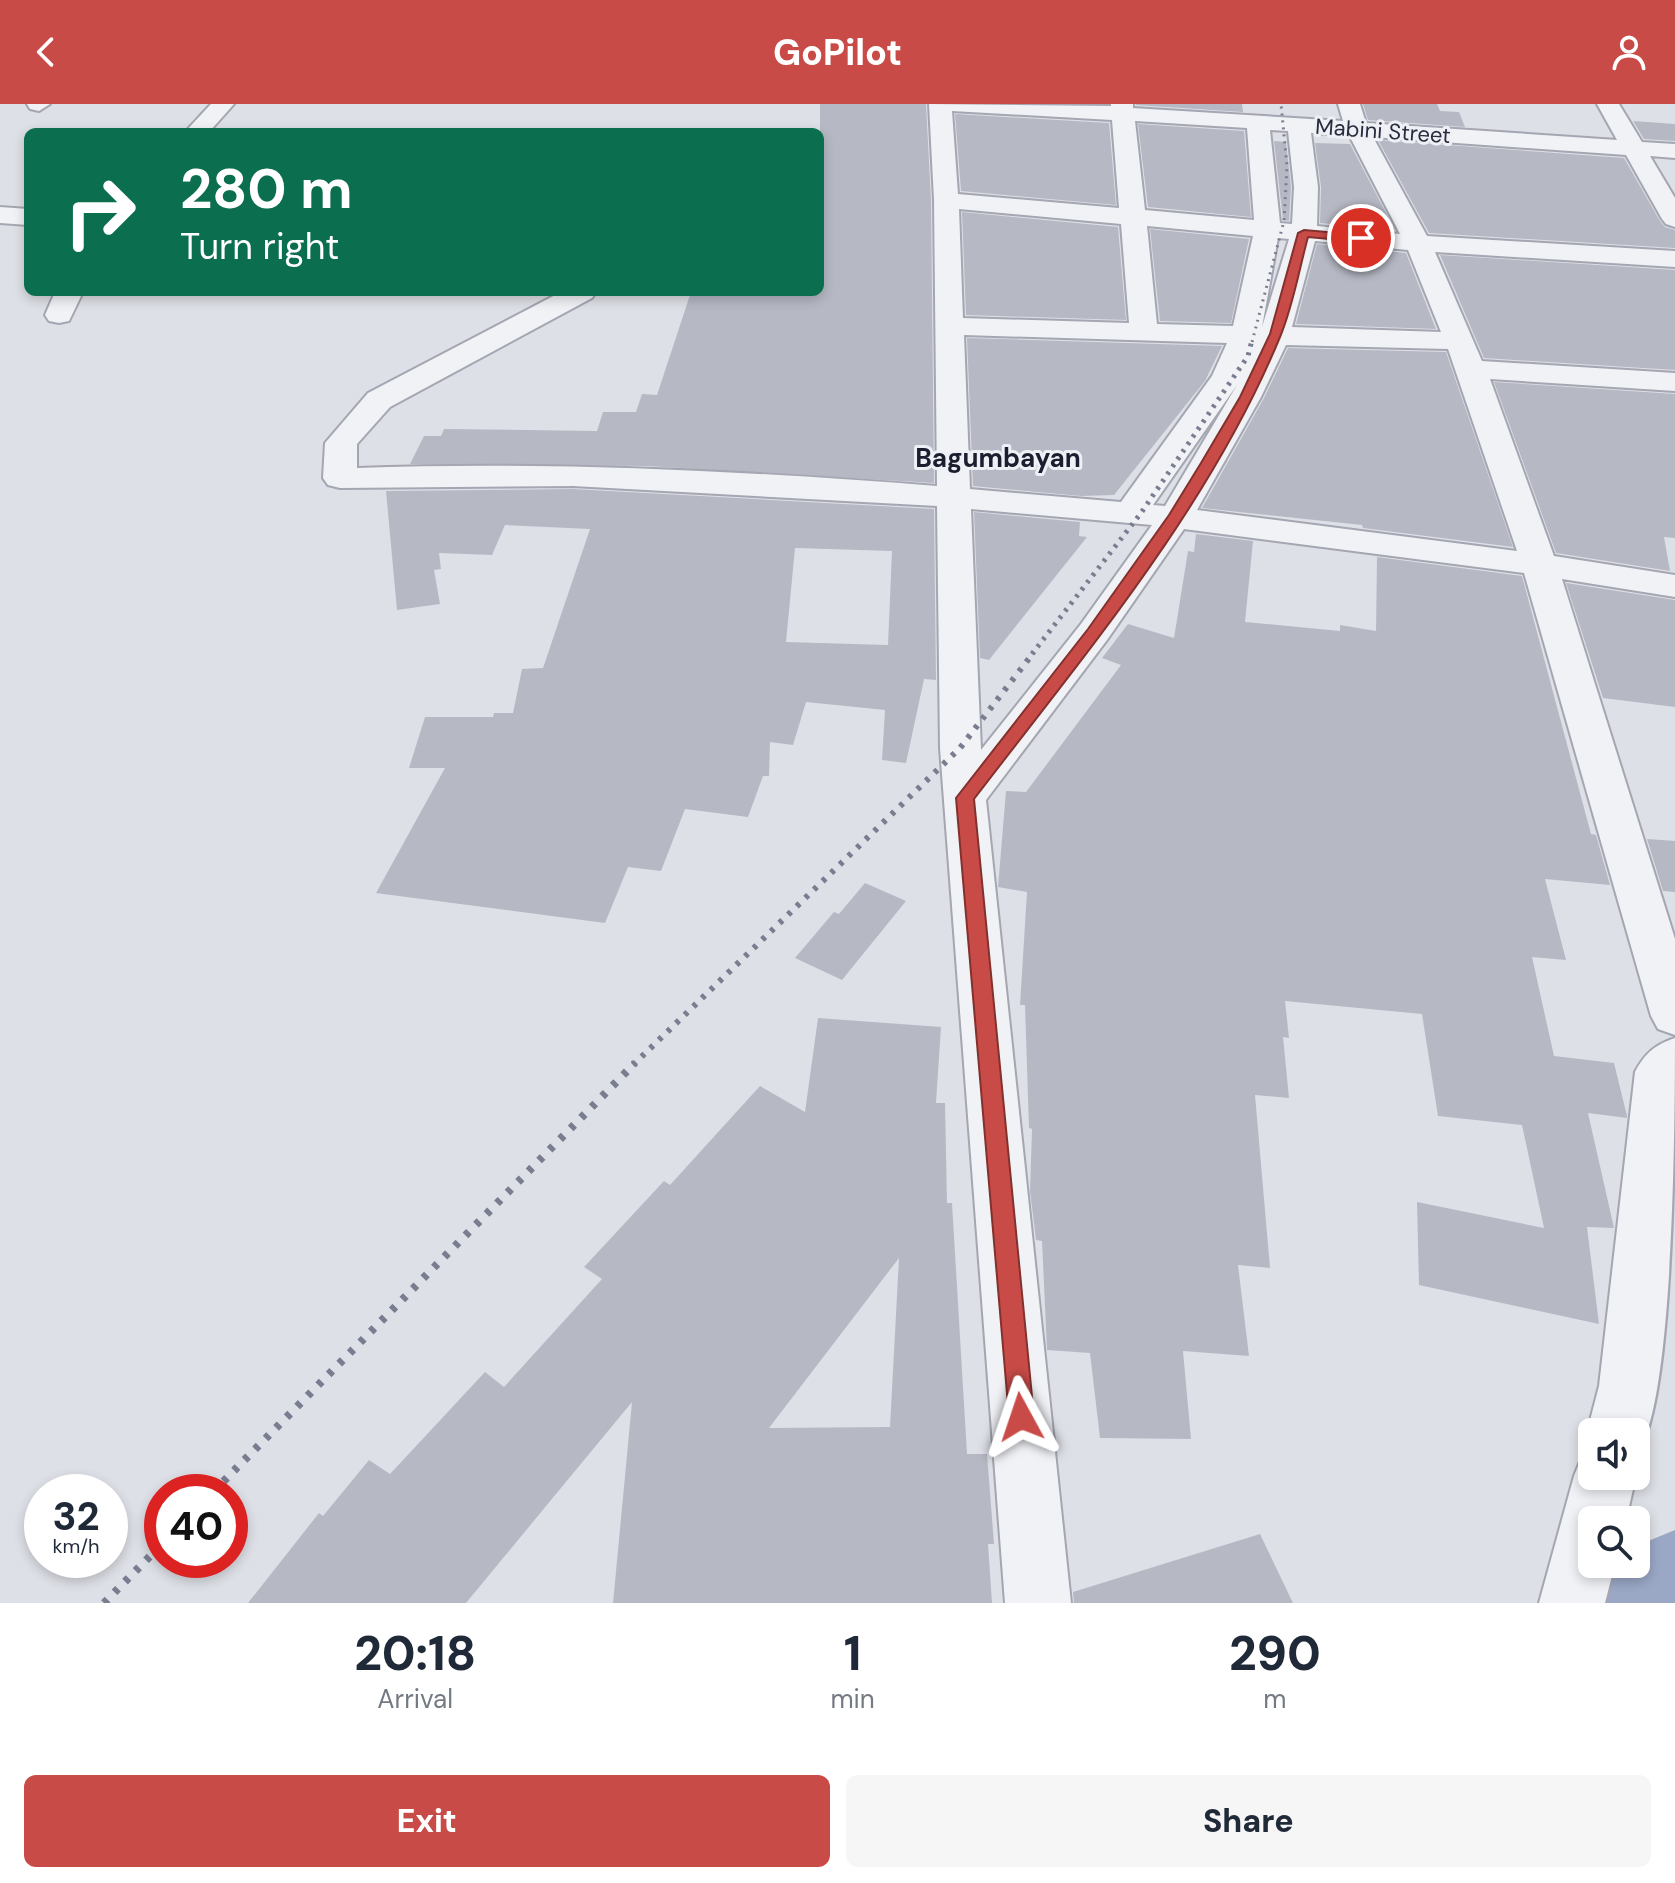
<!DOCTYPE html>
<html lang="en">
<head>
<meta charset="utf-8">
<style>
	:root { --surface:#fff; --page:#f6f6f7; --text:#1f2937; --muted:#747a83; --accent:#c94b47 }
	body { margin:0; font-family:"DM Sans",sans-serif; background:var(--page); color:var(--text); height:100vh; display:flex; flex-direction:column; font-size:30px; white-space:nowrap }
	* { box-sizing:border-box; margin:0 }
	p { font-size:26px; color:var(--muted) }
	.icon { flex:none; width:44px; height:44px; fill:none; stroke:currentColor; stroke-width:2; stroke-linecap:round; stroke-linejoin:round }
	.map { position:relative; height:1499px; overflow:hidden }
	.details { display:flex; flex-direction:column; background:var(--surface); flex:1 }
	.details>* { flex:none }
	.hud { position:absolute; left:24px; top:24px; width:800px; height:168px; border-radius:12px; box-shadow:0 4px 12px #0003; background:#0b6e4f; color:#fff; overflow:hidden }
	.fabs { position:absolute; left:1578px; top:1314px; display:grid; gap:16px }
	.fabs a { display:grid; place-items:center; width:72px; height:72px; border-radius:12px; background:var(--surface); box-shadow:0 4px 12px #0003; font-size:40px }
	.speed { position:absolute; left:24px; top:1370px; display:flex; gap:16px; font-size:40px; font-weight:700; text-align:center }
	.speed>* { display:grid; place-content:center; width:104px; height:104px; border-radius:50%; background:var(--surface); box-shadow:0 4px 12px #0003; line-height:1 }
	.speed small { font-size:20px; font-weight:400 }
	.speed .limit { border:12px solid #d22; background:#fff; color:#111 }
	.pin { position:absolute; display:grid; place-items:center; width:68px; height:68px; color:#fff; margin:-34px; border:4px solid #fff; border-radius:50%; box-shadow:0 2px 8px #0007 }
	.me { position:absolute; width:88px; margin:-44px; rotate:355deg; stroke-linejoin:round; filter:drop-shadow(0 0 6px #0008) }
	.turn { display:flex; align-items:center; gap:28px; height:168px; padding:0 24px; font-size:36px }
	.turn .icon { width:104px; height:104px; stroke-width:2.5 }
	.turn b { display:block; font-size:56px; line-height:68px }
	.eta { display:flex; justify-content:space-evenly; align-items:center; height:136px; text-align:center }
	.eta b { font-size:48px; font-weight:800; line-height:56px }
	.cta { display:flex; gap:16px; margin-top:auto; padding:16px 24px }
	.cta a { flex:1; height:92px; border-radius:12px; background:var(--accent); color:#fff; font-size:32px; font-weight:800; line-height:92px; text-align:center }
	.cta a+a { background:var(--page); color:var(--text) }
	header { display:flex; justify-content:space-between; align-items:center; height:104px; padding:0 24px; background:var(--accent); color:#fff; font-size:36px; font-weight:800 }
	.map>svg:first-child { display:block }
</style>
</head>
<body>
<header><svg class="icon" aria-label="back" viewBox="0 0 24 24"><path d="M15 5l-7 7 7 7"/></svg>GoPilot<svg class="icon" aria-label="person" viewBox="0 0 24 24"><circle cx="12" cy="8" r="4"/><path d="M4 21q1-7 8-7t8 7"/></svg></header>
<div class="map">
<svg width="1675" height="1499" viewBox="0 0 1675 1499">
	<rect width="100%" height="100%" fill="#dee0e7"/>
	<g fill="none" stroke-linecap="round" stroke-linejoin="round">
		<polygon fill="#9aa8c6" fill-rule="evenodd" points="1675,1426 1675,1499 1602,1499 1618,1460 1636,1460 1636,1442"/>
	</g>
	<g fill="#b6b9c4" fill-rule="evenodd">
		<polygon points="820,0 926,0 931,96 934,379 647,362 410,360 424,332 441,332 444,325 597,327 603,308 636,308 642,290 657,291 691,188 820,188"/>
		<polygon points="1136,0 1242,0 1243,8 1136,1"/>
		<polygon points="1363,0 1437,0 1440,7 1459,8 1465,23 1368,16"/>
		<polygon points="955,10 1109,19 1116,101 961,87"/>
		<polygon points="1633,17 1675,20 1675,37 1644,35"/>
		<polygon points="1138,20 1244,27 1251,113 1148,103"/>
		<polygon points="1378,36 1624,54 1660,117 1665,123 1675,126 1675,144 1429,129"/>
		<polygon points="1274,37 1286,38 1291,83 1289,117 1283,116"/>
		<polygon points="1315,39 1350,40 1395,126 1320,119 1321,83"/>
		<polygon points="962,108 1118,123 1126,216 966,211"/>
		<polygon points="1150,125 1249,135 1231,219 1160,217"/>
		<polygon points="1317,140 1406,149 1436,225 1296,220"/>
		<polygon points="1440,151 1675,166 1675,266 1484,254"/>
		<polygon points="967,234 1222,242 1205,277 1114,391 1081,392 973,382"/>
		<polygon points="1288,244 1446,248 1513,443 1363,424 1362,421 1202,404 1264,294"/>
		<polygon points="1494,278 1675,290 1675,434 1664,433 1670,467 1556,449"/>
		<path d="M573 385 934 405 936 576 924 575 906 659 882 656 885 606 806 598 793 641 770 638 769 672H763L748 713 685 705 661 767 628 763 605 819 376 789 445 664H409L425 613H493L494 609H513L522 565 543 564 590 425 505 421 492 451 439 449 441 465 434 466 440 500 397 506 386 387ZM795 444 892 447 888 541 786 538Z"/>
		<polygon points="974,408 1080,418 1079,432 1087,433 989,556 980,554"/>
		<polygon points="1196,430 1253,437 1245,518 1340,527 1340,521 1376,527 1377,453 1522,472 1591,730 1596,731 1610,781 1545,775 1566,856 1532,853 1554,952 1614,959 1627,1012 1627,1014 1588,1009 1614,1124 1587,1123 1599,1220 1419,1181 1417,1098 1544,1124 1522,1021 1438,1012 1422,910 1285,897 1289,934 1283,933 1289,994 1255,991 1270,1164 1238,1161 1249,1252 1183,1247 1191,1335 1100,1334 1090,1249 1047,1246 1042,1137 1036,1136 1030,1087 1032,1025 1029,1024 1025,901 1020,901 1027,788 998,783 1006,687 1026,688 1121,561 1102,554 1128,520 1174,534 1188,447 1194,448"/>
		<polygon points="1566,479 1675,496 1675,603 1603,594"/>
		<polygon points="1647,735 1675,737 1675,788 1663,787"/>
		<polygon points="865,779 906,797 842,876 795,854 834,808 839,810"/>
		<path d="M818 914 941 923 936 999H945L947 1099H952L967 1350H987L994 1440H988L992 1499H613L632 1298 466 1499H248L319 1409 323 1412 369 1356 390 1370 485 1268 504 1283 602 1175 584 1163 664 1077 670 1081 760 982 805 1008ZM899 1154 890 1323 769 1324Z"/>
		<polygon points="1260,1430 1293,1499 1074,1499 1073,1488"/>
	</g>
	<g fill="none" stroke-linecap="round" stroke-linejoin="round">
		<defs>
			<g id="minor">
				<polygon points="27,0 50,0 39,7 30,5"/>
				<polygon points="211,0 234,0 209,28 185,28"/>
				<path d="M929 0 1111 2V0H1133V4L1343 17 1338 0H1360L1366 19 1617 36 1597 0H1619L1642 38 1675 40V54L1650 52 1675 94V123L1666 120 1662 115 1626 51 1373 33 1427 132 1675 147V163L1435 148 1482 257 1675 269V287L1490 275 1554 452 1675 471V493L1562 475 1675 835V931L1658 925 1651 912 1524 469 1184 425 1107 536 986 696 1071 1499H1005L940 644 937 402 573 382 340 384 328 381 323 374 325 339 368 289 561 188H596L592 194 390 303 357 340V364C550 357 744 367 937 382L934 96ZM952 7 1112 16 1119 104 958 90ZM1135 17 1247 24 1254 116 1145 106ZM1270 26 1288 27 1294 83 1292 120 1280 119ZM1311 29 1349 31 1400 130 1317 122 1318 83ZM959 105 1121 120 1129 219 963 214ZM1147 122 1253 132 1233 222 1157 220ZM1278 134 1289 135 1262 223ZM1315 137 1408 146 1441 228 1292 223ZM964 231 1227 239 1212 272 1121 398 970 385ZM1286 241 1448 245 1517 447 1197 406 1261 293ZM1237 281 1165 402 1153 401ZM971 405 1152 421 1081 520 981 646Z"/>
				<polygon points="0,103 28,105 28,121 0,119"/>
				<polygon points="55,188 83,188 69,217 59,219 49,217 45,211"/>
				<path d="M1675 934C1675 1005 1675 1306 1636 1350V1328H1592V1341L1587 1328 1599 1282 1635 968C1645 949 1655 941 1675 934Z"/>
				<polygon points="1592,1347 1592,1372 1636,1372 1626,1416 1592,1416 1592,1460 1615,1460 1605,1499 1539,1499 1574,1372 1583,1350"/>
			</g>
		</defs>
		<use href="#minor" stroke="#a4a6b1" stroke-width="4"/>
		<use href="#minor" fill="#f1f2f6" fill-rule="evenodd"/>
		<polyline stroke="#797d90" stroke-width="3" stroke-dasharray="2 5" stroke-linecap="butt" points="1252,238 1284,117 1287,62 1281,0"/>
		<polyline stroke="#797d90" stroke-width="5" stroke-dasharray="3 6" stroke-linecap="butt" points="1032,550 1141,409 1248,252 1252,236"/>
		<polyline stroke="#797d90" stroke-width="6" stroke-dasharray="4 8" stroke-linecap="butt" points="633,961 960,644 1034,548"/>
		<g stroke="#797d90" stroke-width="8" stroke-dasharray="5 10" stroke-linecap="butt">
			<polyline points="213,1388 635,959"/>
			<polyline points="104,1499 162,1440"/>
		</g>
	</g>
	<path fill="#c94b47" stroke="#83312e" stroke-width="2" d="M1304 126 1361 131 1366 134 1361 138 1308 133C1299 166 1293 202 1280 233 1210 403 1085 550 974 695L1034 1313 1030 1322 1021 1325 1013 1322 1009 1313 956 694 1088 525 1169 411 1201 359 1240 293 1270 230 1298 129Z"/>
	<g text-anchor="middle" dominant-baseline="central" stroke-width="6" stroke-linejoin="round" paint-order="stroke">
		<g font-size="22" fill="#282c3e" stroke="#eef0f5">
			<text transform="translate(1383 27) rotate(4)">Mabini Street</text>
		</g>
		<g font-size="26" font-weight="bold" fill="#1a1e2e" stroke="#eef0f5">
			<text x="998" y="354">Bagumbayan</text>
		</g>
	</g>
</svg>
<div class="fabs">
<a><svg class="icon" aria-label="sound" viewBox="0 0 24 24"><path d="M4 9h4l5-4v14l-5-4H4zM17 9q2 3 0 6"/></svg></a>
<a><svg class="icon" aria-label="search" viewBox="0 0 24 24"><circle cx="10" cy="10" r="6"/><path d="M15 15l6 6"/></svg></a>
</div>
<div class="speed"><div>32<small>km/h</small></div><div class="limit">40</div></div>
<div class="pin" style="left:1361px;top:134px;background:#d93025"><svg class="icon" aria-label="arrive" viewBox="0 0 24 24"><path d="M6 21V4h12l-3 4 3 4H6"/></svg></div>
<svg class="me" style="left:1021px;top:1313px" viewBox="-20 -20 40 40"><path d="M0-17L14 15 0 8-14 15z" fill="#c94b47" stroke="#fff" stroke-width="4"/></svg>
<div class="hud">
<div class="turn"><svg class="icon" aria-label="right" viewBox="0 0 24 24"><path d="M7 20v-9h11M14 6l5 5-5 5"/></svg><div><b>280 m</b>Turn right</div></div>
</div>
</div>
<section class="details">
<div class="eta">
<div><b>20:18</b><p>Arrival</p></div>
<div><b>1</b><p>min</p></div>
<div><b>290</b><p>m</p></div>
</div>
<div class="cta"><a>Exit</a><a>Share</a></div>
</section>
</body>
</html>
